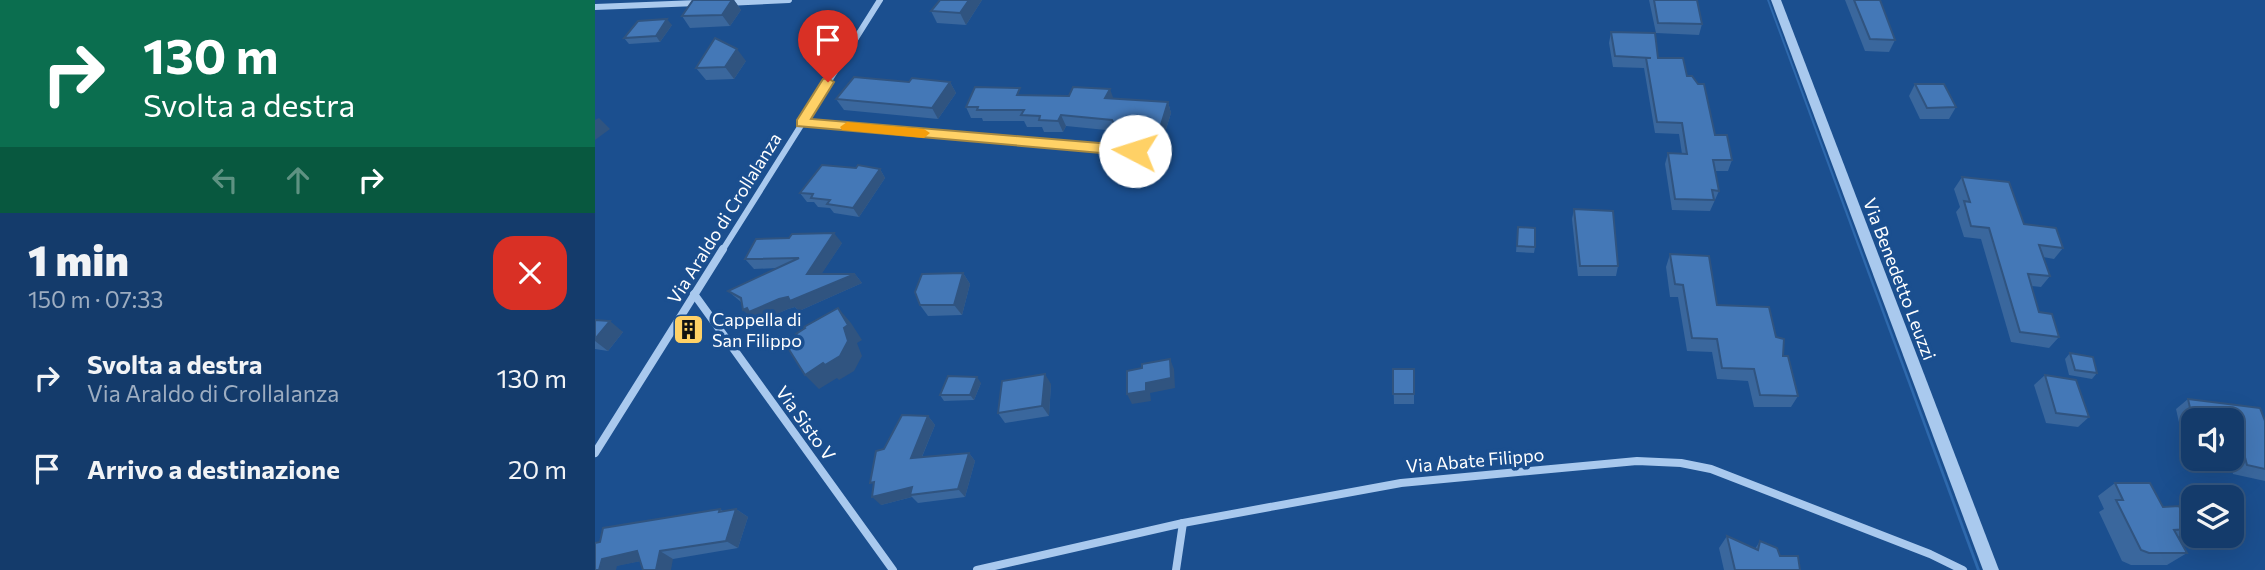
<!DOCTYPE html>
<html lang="it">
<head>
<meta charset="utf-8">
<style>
	:root { --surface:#143b6b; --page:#1d4271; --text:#f1f3f6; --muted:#9dadc1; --line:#33557e }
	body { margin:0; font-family:Commissioner,sans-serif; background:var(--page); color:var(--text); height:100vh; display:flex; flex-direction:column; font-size:26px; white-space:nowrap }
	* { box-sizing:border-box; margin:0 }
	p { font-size:23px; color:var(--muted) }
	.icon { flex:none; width:38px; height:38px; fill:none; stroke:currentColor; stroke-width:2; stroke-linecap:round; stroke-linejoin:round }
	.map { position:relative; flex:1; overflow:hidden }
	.details { display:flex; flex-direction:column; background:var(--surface); width:595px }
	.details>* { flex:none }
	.hud { background:#0b6e4f; color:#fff; overflow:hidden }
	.buttons { position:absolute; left:1586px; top:408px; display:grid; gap:14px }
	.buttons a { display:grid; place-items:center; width:63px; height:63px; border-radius:14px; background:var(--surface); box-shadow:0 7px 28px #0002,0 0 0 2px var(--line); font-size:35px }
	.pin { position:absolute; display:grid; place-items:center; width:60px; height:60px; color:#fff; margin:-72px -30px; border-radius:50% 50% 50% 0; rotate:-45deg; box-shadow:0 0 7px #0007 }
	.pin .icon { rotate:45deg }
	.me { position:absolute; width:77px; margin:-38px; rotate:275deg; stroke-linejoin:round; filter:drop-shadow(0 0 5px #0008) }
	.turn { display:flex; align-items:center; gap:24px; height:147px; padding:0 28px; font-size:32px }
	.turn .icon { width:91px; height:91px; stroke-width:2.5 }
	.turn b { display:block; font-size:49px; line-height:60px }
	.lanes { display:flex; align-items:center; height:66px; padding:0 28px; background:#0003; justify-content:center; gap:35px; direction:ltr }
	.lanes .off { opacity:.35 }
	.round { display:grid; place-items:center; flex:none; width:74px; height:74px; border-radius:21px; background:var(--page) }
	.overview { display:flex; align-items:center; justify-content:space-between; height:119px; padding:0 28px }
	h1 { font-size:42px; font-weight:800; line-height:52px }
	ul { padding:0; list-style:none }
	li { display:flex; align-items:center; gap:21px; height:91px; padding:0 28px }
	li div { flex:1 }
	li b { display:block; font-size:26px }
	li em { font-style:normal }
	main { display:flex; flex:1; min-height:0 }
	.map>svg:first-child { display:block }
</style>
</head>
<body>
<main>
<section class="details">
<div class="hud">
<div class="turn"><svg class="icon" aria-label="right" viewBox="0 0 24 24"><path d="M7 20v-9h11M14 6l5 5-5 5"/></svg><div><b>130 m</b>Svolta a destra</div></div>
<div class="lanes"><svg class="icon off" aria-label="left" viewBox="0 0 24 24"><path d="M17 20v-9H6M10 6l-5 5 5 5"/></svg><svg class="icon off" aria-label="ahead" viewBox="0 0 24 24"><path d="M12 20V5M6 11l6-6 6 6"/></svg><svg class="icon" aria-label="right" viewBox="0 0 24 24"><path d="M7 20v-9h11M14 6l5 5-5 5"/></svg></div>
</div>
<div class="overview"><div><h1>1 min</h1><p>150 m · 07:33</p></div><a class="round" style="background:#d93025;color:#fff"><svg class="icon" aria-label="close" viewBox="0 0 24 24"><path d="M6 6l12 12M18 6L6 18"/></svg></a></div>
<ul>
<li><svg class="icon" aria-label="right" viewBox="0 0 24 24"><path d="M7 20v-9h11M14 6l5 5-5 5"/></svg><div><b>Svolta a destra</b><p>Via Araldo di Crollalanza</p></div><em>130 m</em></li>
<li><svg class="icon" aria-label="arrive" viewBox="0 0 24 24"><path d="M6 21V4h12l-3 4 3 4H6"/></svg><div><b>Arrivo a destinazione</b></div><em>20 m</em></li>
</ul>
</section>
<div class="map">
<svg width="1670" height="570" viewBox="0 0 1670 570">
	<rect width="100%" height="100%" fill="#1b4f8f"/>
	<polygon fill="#2e69ad" points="1172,0 1174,0 1385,570 1382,570"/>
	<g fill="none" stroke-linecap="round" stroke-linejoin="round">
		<g stroke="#a9c9ee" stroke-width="6">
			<polyline points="131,3 194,0"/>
			<polyline points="0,7 102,3"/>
			<polyline points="206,123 540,151"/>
			<polyline points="127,251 285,0"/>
		</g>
		<g stroke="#a9c9ee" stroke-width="8">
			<polyline points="99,294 298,570"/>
			<polyline points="0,453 128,249"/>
			<polyline points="382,570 588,523 806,483 1042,461 1086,463 1116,469 1335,554 1368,570"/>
			<polyline points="581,570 588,523"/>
		</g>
		<polygon fill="#a9c9ee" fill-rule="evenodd" points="1176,0 1186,0 1404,570 1388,570"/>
	</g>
	<g fill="#3a679d">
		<polygon points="98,0 139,0 146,10 135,26 95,28 87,16"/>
		<polygon points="387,0 371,25 342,23 336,11"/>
		<polygon points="1054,0 1102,0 1107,24 1104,35 1061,33"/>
		<polygon points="1250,0 1285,0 1300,40 1294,52 1270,51"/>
		<polygon points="77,25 65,42 34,44 29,38"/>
		<polygon points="1016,32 1063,58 1092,76 1120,135 1137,160 1133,171 1120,171 1124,191 1115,211 1077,210 1070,164 1073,153 1087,154 1084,134 1060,133 1049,68 1018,67 1014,43"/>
		<polygon points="151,61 139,79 111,80 101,68"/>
		<polygon points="314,82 355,82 361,93 343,119 249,110 241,99"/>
		<polygon points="1320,84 1361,107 1354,119 1325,119 1314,96"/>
		<polygon points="428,95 573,102 576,113 568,139 523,135 521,131 471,126 468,132 449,132 447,127 432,127 429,121 388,121 387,118 376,118 371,107"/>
		<polygon points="261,168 285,169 290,178 264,217 239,213 235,208 223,207 219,202 212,202 205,193"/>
		<polygon points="1367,177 1429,224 1468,248 1459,259 1448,257 1455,276 1446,287 1437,286 1444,312 1464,337 1454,348 1416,342 1386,239 1369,237 1361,212 1365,207 1359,189"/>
		<polygon points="979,209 1023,266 1021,276 983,276 977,219"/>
		<polygon points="923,227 940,247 939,253 921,252"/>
		<polygon points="247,243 226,274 260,274 267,283 204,311 200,307 193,309 163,322 159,318 157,319 146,302 133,291 182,268 159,269 150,259"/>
		<polygon points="1075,254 1122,305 1181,337 1203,396 1196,407 1159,407 1153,381 1122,379 1117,352 1092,351 1083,297 1075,297 1071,267"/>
		<polygon points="368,273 375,284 367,315 333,316 325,305"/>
		<polygon points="0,320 28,332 13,351 0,349"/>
		<polygon points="1475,353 1502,373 1497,379 1474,375 1470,359"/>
		<polygon points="798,369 819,369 819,404 799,404"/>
		<polygon points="1450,375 1494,417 1483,427 1451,423 1439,385"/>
		<polygon points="386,383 379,400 349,401 345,395"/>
		<polygon points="456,384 454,416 410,423 403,413"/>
		<polygon points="1593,399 1670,421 1670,481 1638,474 1634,458 1636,458 1636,420 1598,420 1598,429 1585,427 1581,409"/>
		<polygon points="333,416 340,425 327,457 374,453 380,461 370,497 323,503 317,497 286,505 289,449"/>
		<polygon points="1520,483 1568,507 1596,529 1583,537 1592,553 1572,565 1536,565 1527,561 1504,512 1509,509 1503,496"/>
		<polygon points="125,509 128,511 141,509 153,517 143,548 78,559 45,561 0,570"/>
		<polygon points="1132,536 1160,549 1165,541 1205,570 1129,570 1124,548"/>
	</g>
	<g fill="#305480">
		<polygon points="137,0 139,0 146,10 135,26 127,15"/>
		<polygon points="374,0 387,0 371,25 365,13"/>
		<polygon points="72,19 77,25 65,42 61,36"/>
		<polygon points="142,49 151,61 139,79 130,67"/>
		<polygon points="355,82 361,93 343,119 337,108"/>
		<polygon points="515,89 519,100 510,98"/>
		<polygon points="573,102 576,113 568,139 565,128"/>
		<polygon points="466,115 471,126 468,132 463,121"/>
		<polygon points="4,118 15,129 0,140 0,120"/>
		<polygon points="285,169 290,178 264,217 258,208"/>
		<polygon points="239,233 247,243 220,284 212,274"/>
		<polygon points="368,273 375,284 367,315 359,305"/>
		<polygon points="260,274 267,283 204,311 200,307 193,309 163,322 159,318 157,319 148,310 184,299"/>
		<polygon points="243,308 256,323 267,340 262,343 267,356 259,371 244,380 242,378 224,389 210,375"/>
		<polygon points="15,321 28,332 13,351 0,341 0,339"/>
		<polygon points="575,359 579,369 580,388 555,393 556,401 537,404 532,394 551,383"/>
		<polygon points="450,374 456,384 454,416 447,406"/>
		<polygon points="382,377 386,383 379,400 375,395"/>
		<polygon points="333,416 340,425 323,466 316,458"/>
		<polygon points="374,453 380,461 370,497 363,489"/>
		<polygon points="317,487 315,495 317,497 286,505 277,497"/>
		<polygon points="141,509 153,517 143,548 131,541"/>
		<polygon points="42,551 56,559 22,566 21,570 4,570 7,559"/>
		<polygon points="65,551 78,559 76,570 61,570"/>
	</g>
	<g fill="#4478b7" stroke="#305480" stroke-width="2">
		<polygon points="98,0 137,0 127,15 87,16"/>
		<polygon points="345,0 374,0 365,13 336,11"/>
		<polygon points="1059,0 1102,0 1107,24 1063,23"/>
		<polygon points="1259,0 1285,0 1300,40 1275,39"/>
		<polygon points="72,19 61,36 29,38 43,21"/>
		<polygon points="1016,32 1060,33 1063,58 1088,58 1092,76 1097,76 1103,84 1109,84 1120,135 1132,135 1137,160 1118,160 1124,191 1117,190 1119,200 1080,199 1073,153 1092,154 1087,123 1062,122 1051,58 1056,58 1020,56"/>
		<polygon points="120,38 142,49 130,67 101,68"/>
		<polygon points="259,77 314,82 317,78 355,82 337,108 241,99"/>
		<polygon points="1320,84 1349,84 1361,107 1332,108"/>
		<polygon points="380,87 425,88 422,95 474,96 478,87 515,89 510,98 573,102 565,128 519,124 517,120 466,115 463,121 444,120 445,116 426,115 429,110 382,110 383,107 371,107"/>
		<polygon points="227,165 261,168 263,165 285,169 258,208 232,204 235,200 216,198 218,194 205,193"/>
		<polygon points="1367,177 1414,182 1429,224 1461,228 1468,248 1444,245 1455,276 1433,274 1444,312 1457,314 1464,337 1425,332 1394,228 1376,226 1369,201 1375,202"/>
		<polygon points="979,209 1018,211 1023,266 985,266"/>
		<polygon points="923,227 940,228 940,247 922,246"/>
		<polygon points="239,233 212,274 260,274 195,301 193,297 184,299 154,312 152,308 148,310 146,298 133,291 204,258 150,259 161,239 194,238 197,234"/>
		<polygon points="1075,254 1114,256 1122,305 1174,307 1181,337 1189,339 1188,356 1193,356 1203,396 1165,395 1159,369 1127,368 1122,339 1097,338 1088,285 1080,284"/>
		<polygon points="368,273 359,305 325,305 320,292 327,274"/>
		<polygon points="243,308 253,325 249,328 253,341 245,356 230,365 228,363 210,375 193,348 204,338 201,334 210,328 209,327"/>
		<polygon points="0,320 15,321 0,339"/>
		<polygon points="1475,353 1498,357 1502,373 1480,370"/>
		<polygon points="575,359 576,378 551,383 551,391 532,394 532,371 547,368 547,364"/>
		<rect x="798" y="369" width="21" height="25"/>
		<polygon points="450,374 447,406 403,413 407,381"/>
		<polygon points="1450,375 1481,380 1494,417 1461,413"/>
		<polygon points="353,376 382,377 375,395 345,395"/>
		<polygon points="1593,399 1665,408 1670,421 1670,469 1652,465 1645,438 1638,437 1636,432 1636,420 1610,420 1597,417"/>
		<polygon points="307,415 333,416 316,458 374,453 363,489 315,495 317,487 277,497 279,482 275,483 281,451 289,449"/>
		<polygon points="1520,483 1555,483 1568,507 1584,506 1596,529 1579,530 1592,553 1554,553 1546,550 1521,500 1528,500"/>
		<polygon points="125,509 124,512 141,509 131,541 65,551 61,570 48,570 42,551 7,559 4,570 0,570 0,543 5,542 8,528"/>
		<polygon points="1132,536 1163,550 1165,541 1182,548 1185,556 1203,556 1205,570 1140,570"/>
	</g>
	<polygon fill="#ffd166" stroke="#a68842" stroke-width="2" points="233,78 239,82 216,119 540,146 547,151 540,156 202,126 202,120 228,79"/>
	<polygon fill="#f59e0b" points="252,122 329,129 335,133 329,138 247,130 245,127"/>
	<defs>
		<symbol id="building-square" viewBox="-11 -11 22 22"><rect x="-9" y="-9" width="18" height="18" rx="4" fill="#ffd166" stroke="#1b4f8f"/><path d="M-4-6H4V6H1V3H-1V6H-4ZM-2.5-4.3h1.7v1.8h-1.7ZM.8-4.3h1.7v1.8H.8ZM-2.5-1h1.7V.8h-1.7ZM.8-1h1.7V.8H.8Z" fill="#111"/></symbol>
	</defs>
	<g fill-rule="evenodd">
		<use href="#building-square" x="76" y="312" width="35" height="35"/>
	</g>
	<g text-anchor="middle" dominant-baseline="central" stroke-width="7" stroke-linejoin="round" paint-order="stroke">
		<g font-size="18" fill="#fff" stroke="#1b4f8f">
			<text transform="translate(129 218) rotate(-58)">Via Araldo di Crollalanza</text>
			<text transform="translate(1305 279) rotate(69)">Via Benedetto Leuzzi</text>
			<text transform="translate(211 423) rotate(54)">Via Sisto V</text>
			<text transform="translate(880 460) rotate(-5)">Via Abate Filippo</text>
		</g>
		<g font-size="18" fill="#fff" stroke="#1b4f8f" text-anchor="start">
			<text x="117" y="319">Cappella di<tspan x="117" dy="21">San Filippo</tspan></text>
		</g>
	</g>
</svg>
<div class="buttons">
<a><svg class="icon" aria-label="sound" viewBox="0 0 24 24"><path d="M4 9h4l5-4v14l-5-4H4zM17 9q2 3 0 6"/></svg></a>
<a><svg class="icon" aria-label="layers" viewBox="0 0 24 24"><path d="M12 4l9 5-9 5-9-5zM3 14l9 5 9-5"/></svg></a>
</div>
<div class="pin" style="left:233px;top:82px;background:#d93025"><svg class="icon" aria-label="arrive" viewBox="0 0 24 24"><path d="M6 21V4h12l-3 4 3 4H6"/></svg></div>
<svg class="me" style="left:540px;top:151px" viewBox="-20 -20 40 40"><circle r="19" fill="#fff"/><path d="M0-13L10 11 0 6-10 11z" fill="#ffd166"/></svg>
</div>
</main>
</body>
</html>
